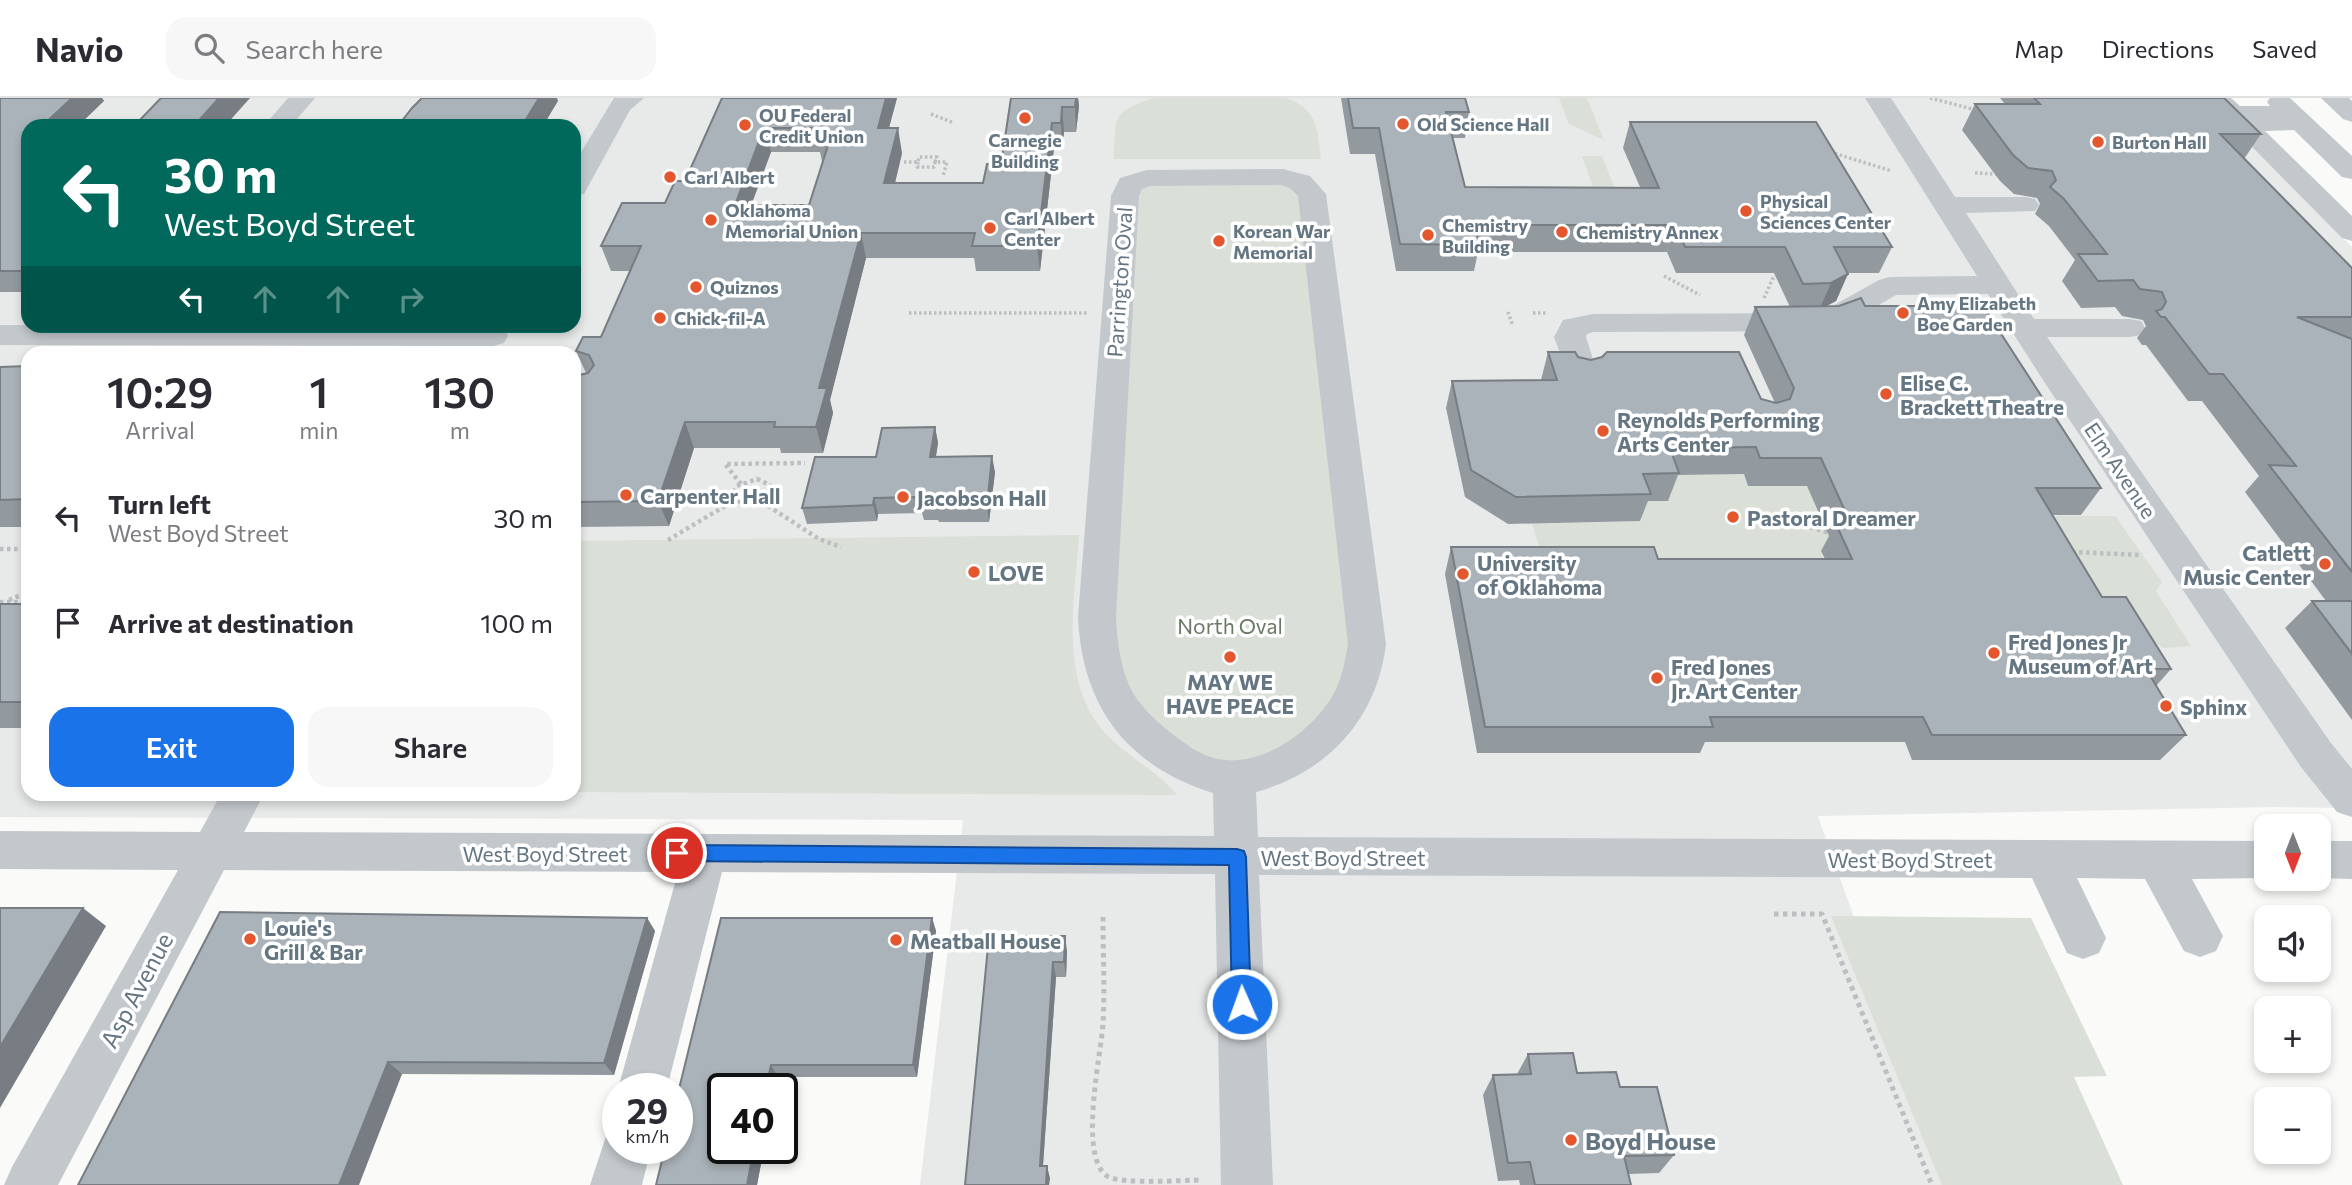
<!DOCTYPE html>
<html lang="en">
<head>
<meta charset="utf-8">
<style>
	:root { --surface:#fff; --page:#f7f7f7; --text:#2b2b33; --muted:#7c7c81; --line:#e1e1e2; --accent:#1a73e8 }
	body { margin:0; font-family:Commissioner,sans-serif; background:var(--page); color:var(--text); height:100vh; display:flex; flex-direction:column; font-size:26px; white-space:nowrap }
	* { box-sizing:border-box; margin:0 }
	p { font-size:23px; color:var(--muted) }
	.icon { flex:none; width:38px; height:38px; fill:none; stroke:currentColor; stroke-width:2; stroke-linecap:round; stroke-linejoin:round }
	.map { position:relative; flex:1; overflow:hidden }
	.panel { position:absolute; left:21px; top:248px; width:560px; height:455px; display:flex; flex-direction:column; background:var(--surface); border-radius:21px; box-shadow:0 4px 10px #0003 }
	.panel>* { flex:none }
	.guide { position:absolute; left:21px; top:21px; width:560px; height:214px; border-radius:21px; box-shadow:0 4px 10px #0003; background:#00695c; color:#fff; overflow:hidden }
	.needle { width:46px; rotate:180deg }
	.buttons { position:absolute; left:2254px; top:716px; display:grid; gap:14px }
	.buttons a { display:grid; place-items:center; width:77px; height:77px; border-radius:14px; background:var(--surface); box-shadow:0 4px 10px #0003; font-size:35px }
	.speed { position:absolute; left:602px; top:975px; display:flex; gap:14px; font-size:35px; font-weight:700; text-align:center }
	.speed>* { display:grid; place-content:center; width:91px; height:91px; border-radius:50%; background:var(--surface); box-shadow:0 4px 10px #0003; line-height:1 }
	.speed small { font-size:18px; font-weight:400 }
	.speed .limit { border:4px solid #111; border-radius:10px; background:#fff; color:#111 }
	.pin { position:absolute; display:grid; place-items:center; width:60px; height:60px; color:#fff; margin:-30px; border:4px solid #fff; border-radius:50%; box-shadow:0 2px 7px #0007 }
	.me { position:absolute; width:77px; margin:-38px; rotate:358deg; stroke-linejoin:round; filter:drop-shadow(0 0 5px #0008) }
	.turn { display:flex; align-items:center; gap:24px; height:147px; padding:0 28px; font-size:32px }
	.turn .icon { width:91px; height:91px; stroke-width:2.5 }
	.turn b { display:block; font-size:49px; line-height:60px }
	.lanes { display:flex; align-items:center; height:66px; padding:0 28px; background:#0003; justify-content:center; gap:35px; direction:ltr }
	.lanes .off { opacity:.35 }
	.eta { display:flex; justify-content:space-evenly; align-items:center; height:119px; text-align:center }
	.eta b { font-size:42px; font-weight:600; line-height:49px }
	.action { display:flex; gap:14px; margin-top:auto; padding:14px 28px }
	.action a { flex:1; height:80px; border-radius:21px; background:var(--accent); color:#fff; font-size:28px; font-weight:600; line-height:80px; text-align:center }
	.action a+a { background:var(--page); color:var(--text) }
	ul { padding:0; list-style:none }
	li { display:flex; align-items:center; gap:21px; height:105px; padding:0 28px }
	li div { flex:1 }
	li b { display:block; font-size:26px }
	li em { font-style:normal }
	header { display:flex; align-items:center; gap:42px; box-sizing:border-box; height:98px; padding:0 35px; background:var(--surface); border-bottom:2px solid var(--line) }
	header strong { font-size:33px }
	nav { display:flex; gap:38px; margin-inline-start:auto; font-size:24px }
	.search { width:490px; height:63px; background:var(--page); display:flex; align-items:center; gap:18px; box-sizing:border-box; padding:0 24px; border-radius:21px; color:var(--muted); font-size:26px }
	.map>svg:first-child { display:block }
</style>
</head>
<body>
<header>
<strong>Navio</strong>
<div class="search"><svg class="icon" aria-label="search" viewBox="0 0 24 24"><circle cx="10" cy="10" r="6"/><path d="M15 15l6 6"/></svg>Search here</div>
<nav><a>Map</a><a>Directions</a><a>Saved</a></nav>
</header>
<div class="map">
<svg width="2352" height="1087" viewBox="0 0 2352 1087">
	<rect width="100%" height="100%" fill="#fafaf8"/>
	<path fill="#e8e9e9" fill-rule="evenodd" d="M0 0H2204L2352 149V710L2273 709 1818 718 1949 1087H920L963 722 0 719ZM28 28H574V228H28ZM28 256H574V696H28Z"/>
	<g fill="#dadfd7">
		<path d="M1154 0H1286C1319 12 1317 31 1321 61H1114C1116 18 1111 14 1154 0Z"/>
		<polygon points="1559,0 1587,0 1604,42 1569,26"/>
		<polygon points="1582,58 1602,58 1619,101 1560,89 1593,89"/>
		<polygon points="1300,84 1367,546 1313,647 1210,676 1110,591 1130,86"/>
		<polygon points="1793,356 1820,417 2115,418 2162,484 2156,493 2191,548 2164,550 2132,533 1821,454 1849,516 1548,476 1532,426 1640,423 1633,404 1660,377 1744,376 1748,388"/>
		<path d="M1079 437C1075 501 1057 587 1108 638 1130 660 1158 674 1177 697L574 694V443Z"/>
		<polygon points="1831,818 2031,820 2107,978 2074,979 2123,1087 1942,1087"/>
	</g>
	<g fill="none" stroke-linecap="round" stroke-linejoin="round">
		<g stroke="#bbbfc2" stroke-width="3.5" stroke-dasharray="2.5 2.5" stroke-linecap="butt">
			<polyline points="1930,0 1976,12"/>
			<polyline points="931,16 954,25"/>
			<polyline points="1830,54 1892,73"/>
			<polyline points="904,64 918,64 919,59 937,59 935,64"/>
			<polyline points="918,64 917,69 934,69 935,64 947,64 943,78"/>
			<polyline points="1975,75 1997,76"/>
			<polyline points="1664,178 1700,197"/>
			<polyline points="1764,200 1774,178"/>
			<polyline points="1508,214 1513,228"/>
			<polyline points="909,215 1087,215"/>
			<polyline points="1533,215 1548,215"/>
		</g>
		<g stroke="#bbbfc2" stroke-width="4.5" stroke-dasharray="3.5 3.5" stroke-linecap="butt">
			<path d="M757 381 770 387 771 394C759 407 751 408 735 402L733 395 737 388Z"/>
			<polyline points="741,386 725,366 805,365"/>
			<polyline points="762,404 819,441 841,449"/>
			<polyline points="1797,425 1832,436"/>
			<polyline points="668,442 735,402"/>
			<polyline points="574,449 577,443"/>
			<polyline points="0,451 28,451"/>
			<polyline points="2072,454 2140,457"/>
			<polyline points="9,502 28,494"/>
			<polyline points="0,504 28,504"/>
		</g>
		<g stroke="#bbbfc2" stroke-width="5" stroke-dasharray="4.5 4.5" stroke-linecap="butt">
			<polyline points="1774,816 1822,816 1932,1087"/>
			<path d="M1103 819C1103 855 1105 891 1103 926 1101 957 1078 1058 1107 1078 1121 1087 1184 1082 1203 1082"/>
		</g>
		<g fill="#c3c8cc" fill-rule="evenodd">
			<polygon points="288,0 315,0 291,28 264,28"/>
			<polygon points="614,0 644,0 630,12 584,96 574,98 574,66"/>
			<polygon points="1865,0 1891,0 1955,99 2025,99 2035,101 2039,107 2035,113 1966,115 2034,221 2130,221 2141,223 2145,230 2141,237 2130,239 2047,239 2331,645 2352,671 2352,719 2337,714 2301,669 2043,282 1988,196 1896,197 1837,231 1826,233 1593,234 1587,236 1586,239 1598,277 1593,284 1582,287 1571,284 1554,239 1563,222 1593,216 1820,215 1879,182 1890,179 1977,178"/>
			<polygon points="2204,0 2231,0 2240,8 2270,8 2267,4 2270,0 2290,0 2352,58 2352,81 2342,79 2294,32 2265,33 2352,118 2352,143 2342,140"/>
			<polygon points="2321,0 2349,0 2352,3 2352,24 2343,21"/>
			<path d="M1283 71 1310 78 1326 96 1386 546C1377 621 1328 674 1256 694L1258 739 2266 743 2268 780 2192 781 2223 838 2216 853 2200 859 2184 853 2145 781 2077 780 2106 840 2099 855 2083 861 2067 855 2032 780 1259 777 1273 1087H1221L1215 776 722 774 667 990 618 991 678 774 224 772 58 1087H4L12 1069 178 772 0 771V733L200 734 221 696H264L244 734 1214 738 1213 695C1127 668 1082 609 1078 519L1111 98 1120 80 1147 72ZM1281 87 1290 90 1298 98 1348 546C1345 563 1342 582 1333 597 1311 634 1262 670 1218 661 1201 658 1184 645 1171 635 1155 622 1137 606 1129 587 1120 566 1117 542 1116 519L1139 98 1142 91 1150 88Z"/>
			<polygon points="0,227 493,228 504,231 508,238 504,245 493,248 0,247"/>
			<polygon points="2319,743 2352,743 2352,781 2317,780"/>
			<polygon points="618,1028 618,1050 651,1050 642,1087 590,1087 608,1032"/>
		</g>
	</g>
	<g fill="#929a9f" fill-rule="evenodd">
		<polygon points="0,0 102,0 104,3 28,28 28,194 0,194"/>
		<path d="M722 0H897L889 30 902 55 895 85H983L1001 66 1011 0H1078L1079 8 1076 34H1064L1062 50H1054L1040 173H976L974 160H866L830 302 833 315 823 355H781L780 350H694L669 428 574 429V278L586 275 576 253 601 239 630 173H611L601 148 665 105 685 83ZM771 54H820L822 63H823L809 107H751Z"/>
		<polygon points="1341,0 1465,0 1469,14 1465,40 1452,40 1465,89 1640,89 1623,50 1630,24 1892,149 1879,175 1848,175 1836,203 1826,208 1865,208 2101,390 2081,417 2052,417 2102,499 2171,571 2156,588 2186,637 2160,662 1912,662 1905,644 1705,644 1700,655 1477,655 1445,476 1451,449 1658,461 1825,461 1821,453 1829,438 1807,388 1748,388 1744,376 1678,377 1668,403 1648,403 1640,423 1508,426 1465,399 1446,310 1452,283 1541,282 1548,254 1578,259 1775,305 1744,237 1755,209 1790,209 1774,175 1676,175 1667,154 1478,154 1474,173 1396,173 1375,56 1350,56"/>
		<polygon points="2000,0 2224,0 2261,36 2244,61 2352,170 2352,622 2285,530 2312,503 2326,503 2245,394 2259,378 2202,303 2188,303 2146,247 2142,247 2137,240 2146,228 2143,222 2122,218 2115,209 2081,210 2062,183 2075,162 2049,128 2035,116 2040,106 2037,100 2014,96 2000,83 1962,32 1975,6 2005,6"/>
		<polygon points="28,268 28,429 0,429 0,269"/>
		<polygon points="935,329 938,345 936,359 995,374 989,424 939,424 938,422 924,422 922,415 878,416 877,423 807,426 802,410 876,359"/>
		<rect x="0" y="506" width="28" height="124"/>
		<polygon points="647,820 655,833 614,977 402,976 78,1087"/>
		<polygon points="721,820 932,820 936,833 917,979 778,979 776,990 723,990 723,1050 764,1050 757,1087 656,1087 665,1050 677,1050 677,999"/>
		<polygon points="989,838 1067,853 1066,879 1056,879 1043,1068 1047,1068 1050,1081 965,1087"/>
		<polygon points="1528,956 1620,989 1674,1057 1659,1075 1628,1076 1631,1087 1520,1087 1519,1082 1498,1083 1483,997 1493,977 1517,976"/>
	</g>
	<g fill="#777d82">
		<polygon points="72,0 102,0 104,3 78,28 42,28"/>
		<polygon points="219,0 250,0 225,28 194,28"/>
		<polygon points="539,0 557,0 558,3 543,28 522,28"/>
		<polygon points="886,0 897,0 882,55 878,30"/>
		<polygon points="1076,0 1078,0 1079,8 1076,34 1075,9"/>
		<polygon points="1062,9 1064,34 1062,50 1061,25"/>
		<polygon points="1052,25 1054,50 1040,173 1037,148"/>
		<polygon points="764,30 771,54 742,132 735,107"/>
		<polygon points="898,30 902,55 889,110 884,85"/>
		<polygon points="861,135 866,160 830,302 833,315 823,355 816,329 819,290"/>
		<polygon points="1848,176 1836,203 1819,212 1831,185"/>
		<polygon points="685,324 694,350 669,428 658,403"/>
		<polygon points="935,329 938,345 933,375 930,359"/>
		<polygon points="992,358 995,374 989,424 987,408"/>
		<polygon points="874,400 878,416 877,423 873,407"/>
		<polygon points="83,810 106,828 0,1010 0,949"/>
		<polygon points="647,820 655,833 614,977 604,965"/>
		<polygon points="932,820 936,833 917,979 913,967"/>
		<polygon points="1065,838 1067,853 1066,879 1064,864"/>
		<polygon points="1053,864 1056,879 1042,1081 1040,1068"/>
		<polygon points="388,964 402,976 359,1087 339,1087"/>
		<polygon points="771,967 778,979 776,990 766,990"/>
		<polygon points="754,1050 764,1050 757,1087 747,1087"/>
		<polygon points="1047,1068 1050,1081 1049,1087 1046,1087"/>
	</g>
	<g fill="#aab3b9" stroke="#777d82" stroke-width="2" fill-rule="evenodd">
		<polygon points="0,0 72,0 42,28 28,28 28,173 0,173"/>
		<polygon points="161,0 219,0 194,28 134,28"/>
		<polygon points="422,0 539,0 522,28 398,28 412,10"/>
		<path d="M722 0H886L878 30H898L884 85H983L987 66H1001L1011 0H1076L1075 9H1062L1061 25H1052L1037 148H972L975 135H861L819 290H827L816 329H774L775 324H685L658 403 574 404V278L588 275 594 267 589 257 576 253 583 239H601L641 148H601L622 105H665L675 83H685ZM764 30H819L816 38H831L809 107H735Z"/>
		<polygon points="1348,0 1465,0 1469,14 1446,14 1465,89 1659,90 1630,24 1816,24 1892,149 1834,149 1848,176 1831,185 1803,186 1785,149 1685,149 1676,127 1474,127 1480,147 1400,146 1379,30 1353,30"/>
		<polygon points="2034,0 2224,0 2261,36 2220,36 2352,170 2352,219 2297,219 2352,241 2352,474 2269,367 2296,368 2223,276 2209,276 2165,219 2161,219 2156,213 2162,211 2166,204 2162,194 2140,191 2133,182 2098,183 2078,156 2107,156 2064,101 2050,89 2056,82 2052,73 2028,70 2013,57 1975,6 2040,6"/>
		<polygon points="1861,200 1865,208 1983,208 2101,390 2036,390 2102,499 2126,499 2171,571 2146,571 2186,637 1932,637 1923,619 1710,619 1713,629 1485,629 1451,449 1654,449 1658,461 1852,461 1836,426 1851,426 1821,360 1760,360 1756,349 1670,350 1679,375 1643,376 1651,396 1516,399 1471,372 1452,283 1557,282 1548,254 1575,254 1578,259 1591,262 1602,259 1607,254 1739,254 1761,301 1776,305 1790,301 1794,290 1755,209 1839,208"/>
		<polygon points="28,268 28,401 0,402 0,269"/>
		<polygon points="935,329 930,359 992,358 987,408 935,408 936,406 920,406 918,399 874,400 873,407 802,410 815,359 876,359 882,330"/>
		<polygon points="2312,503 2352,503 2352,556"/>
		<rect x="0" y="506" width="28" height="98"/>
		<polygon points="0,810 83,810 0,949"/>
		<polygon points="220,814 647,820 604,965 388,964 339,1087 78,1087"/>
		<polygon points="721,820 932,820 913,967 771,967 766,990 723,990 723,1050 754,1050 747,1087 656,1087 665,1050 677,1050 677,999"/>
		<polygon points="989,838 1065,838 1064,864 1053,864 1040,1068 1047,1068 1046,1087 965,1087"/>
		<polygon points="1573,955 1577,975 1616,974 1620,989 1657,989 1674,1057 1624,1058 1631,1087 1535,1087 1530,1064 1508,1065 1493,977 1531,976 1528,956"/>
	</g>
	<polygon fill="#1a73e8" stroke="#114b97" stroke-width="2" points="677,747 1237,751 1244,753 1246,759 1251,906 1249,913 1242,915 1235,913 1232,906 1229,767 677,763 671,761 668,755 671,750"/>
	<g fill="#e4572e" stroke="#fff" stroke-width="2.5">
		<circle cx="1025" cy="20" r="7"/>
		<circle cx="1403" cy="26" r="7"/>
		<circle cx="745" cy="27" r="7"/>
		<circle cx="2098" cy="44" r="7"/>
		<circle cx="670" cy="79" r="7"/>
		<circle cx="1746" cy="113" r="7"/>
		<circle cx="711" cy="122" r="7"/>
		<circle cx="990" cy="130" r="7"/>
		<circle cx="1562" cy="134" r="7"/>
		<circle cx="1428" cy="137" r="7"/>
		<circle cx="1219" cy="143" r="7"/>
		<circle cx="696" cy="189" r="7"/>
		<circle cx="1903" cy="215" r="7"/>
		<circle cx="660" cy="220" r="7"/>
		<circle cx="1886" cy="296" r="7"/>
		<circle cx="1603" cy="333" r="7"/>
		<circle cx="626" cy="397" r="7"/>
		<circle cx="903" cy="399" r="7"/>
		<circle cx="1733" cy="419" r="7"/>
		<circle cx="2325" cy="466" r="7"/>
		<circle cx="974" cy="474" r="7"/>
		<circle cx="1463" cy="476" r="7"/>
		<circle cx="1994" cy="555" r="7"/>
		<circle cx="1230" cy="559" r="7"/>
		<circle cx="1657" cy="580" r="7"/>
		<circle cx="2166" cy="608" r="7"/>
		<circle cx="250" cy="841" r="7"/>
		<circle cx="896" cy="842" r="7"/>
		<circle cx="1571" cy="1042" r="7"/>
	</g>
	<g text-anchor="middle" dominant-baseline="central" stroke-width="7" stroke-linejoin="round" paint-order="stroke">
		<g font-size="18" font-weight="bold" fill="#657683" stroke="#fff" text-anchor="start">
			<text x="759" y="17">OU Federal<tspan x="759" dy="21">Credit Union</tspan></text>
			<text x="1417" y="26">Old Science Hall</text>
			<text x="1025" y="42" text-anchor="middle">Carnegie<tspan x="1025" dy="21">Building</tspan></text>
			<text x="2112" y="44">Burton Hall</text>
			<text x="684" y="79">Carl Albert</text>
			<text x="1760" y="103">Physical<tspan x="1760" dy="21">Sciences Center</tspan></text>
			<text x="725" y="112">Oklahoma<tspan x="725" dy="21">Memorial Union</tspan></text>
			<text x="1004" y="120">Carl Albert<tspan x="1004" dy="21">Center</tspan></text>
			<text x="1442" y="127">Chemistry<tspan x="1442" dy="21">Building</tspan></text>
			<text x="1233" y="133">Korean War<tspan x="1233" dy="21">Memorial</tspan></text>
			<text x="1576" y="134">Chemistry Annex</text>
			<text x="710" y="189">Quiznos</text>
			<text x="1917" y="205">Amy Elizabeth<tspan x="1917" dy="21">Boe Garden</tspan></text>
			<text x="674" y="220">Chick-fil-A</text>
		</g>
		<g font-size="21" fill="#657683" stroke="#fff">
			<text transform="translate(1119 184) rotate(-86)">Parrington Oval</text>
			<text transform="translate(2121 372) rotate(56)">Elm Avenue</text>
			<text x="545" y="755">West Boyd Street</text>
			<text x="1343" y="759">West Boyd Street</text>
			<text x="1910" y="761">West Boyd Street</text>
		</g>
		<g font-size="21" font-weight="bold" fill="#657683" stroke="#fff" text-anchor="start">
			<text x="1900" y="284">Elise C.<tspan x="1900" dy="24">Brackett Theatre</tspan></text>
			<text x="1617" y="321">Reynolds Performing<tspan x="1617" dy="24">Arts Center</tspan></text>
			<text x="640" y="397">Carpenter Hall</text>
			<text x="917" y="399">Jacobson Hall</text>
			<text x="1747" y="419">Pastoral Dreamer</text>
			<text x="2311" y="454" text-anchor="end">Catlett<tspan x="2311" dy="24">Music Center</tspan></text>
			<text x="1477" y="464">University<tspan x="1477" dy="24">of Oklahoma</tspan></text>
			<text x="988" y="474">LOVE</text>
			<text x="2008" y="543">Fred Jones Jr<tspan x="2008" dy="24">Museum of Art</tspan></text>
			<text x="1671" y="568">Fred Jones<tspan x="1671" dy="24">Jr. Art Center</tspan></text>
			<text x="1230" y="583" text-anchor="middle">MAY WE<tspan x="1230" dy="24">HAVE PEACE</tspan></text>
			<text x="2180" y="608">Sphinx</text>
			<text x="264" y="829">Louie's<tspan x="264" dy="24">Grill &amp; Bar</tspan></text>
			<text x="910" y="842">Meatball House</text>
		</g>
		<g font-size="21" fill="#687a64" stroke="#fff">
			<text x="1230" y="527">North Oval</text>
		</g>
		<g font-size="24" fill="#657683" stroke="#fff">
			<text transform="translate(136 892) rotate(-62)">Asp Avenue</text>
		</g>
		<g font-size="24" font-weight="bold" fill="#657683" stroke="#fff" text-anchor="start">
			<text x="1585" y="1042">Boyd House</text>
		</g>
	</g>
</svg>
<div class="buttons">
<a><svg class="needle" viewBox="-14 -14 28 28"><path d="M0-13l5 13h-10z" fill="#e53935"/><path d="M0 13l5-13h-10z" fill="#7c7c81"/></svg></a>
<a><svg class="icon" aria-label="sound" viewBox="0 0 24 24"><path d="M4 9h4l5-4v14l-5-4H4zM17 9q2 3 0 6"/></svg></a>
<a>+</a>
<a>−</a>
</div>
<div class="speed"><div>29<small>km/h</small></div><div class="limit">40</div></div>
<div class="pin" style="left:677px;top:755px;background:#d93025"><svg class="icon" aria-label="arrive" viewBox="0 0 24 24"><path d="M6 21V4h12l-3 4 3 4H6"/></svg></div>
<svg class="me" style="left:1242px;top:906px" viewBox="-20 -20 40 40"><circle r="17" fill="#1a73e8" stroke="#fff" stroke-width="3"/><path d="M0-11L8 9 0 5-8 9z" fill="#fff"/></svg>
<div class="guide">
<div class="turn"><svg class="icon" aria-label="left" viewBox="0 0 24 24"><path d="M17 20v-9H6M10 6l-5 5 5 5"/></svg><div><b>30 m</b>West Boyd Street</div></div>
<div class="lanes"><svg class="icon" aria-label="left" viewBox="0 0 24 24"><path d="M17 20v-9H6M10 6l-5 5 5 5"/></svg><svg class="icon off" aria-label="ahead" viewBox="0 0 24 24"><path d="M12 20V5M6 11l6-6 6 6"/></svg><svg class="icon off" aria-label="ahead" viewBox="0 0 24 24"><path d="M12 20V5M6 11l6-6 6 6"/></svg><svg class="icon off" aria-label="right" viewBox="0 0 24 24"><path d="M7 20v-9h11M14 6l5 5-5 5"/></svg></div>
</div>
<section class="panel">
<div class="eta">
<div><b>10:29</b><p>Arrival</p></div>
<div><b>1</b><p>min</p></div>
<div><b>130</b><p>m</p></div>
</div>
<ul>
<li><svg class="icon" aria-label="left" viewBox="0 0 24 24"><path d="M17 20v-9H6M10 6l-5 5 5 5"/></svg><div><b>Turn left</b><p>West Boyd Street</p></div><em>30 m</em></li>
<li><svg class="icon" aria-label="arrive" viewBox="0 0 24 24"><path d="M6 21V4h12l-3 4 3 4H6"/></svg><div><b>Arrive at destination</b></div><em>100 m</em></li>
</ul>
<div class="action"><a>Exit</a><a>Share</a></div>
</section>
</div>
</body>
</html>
